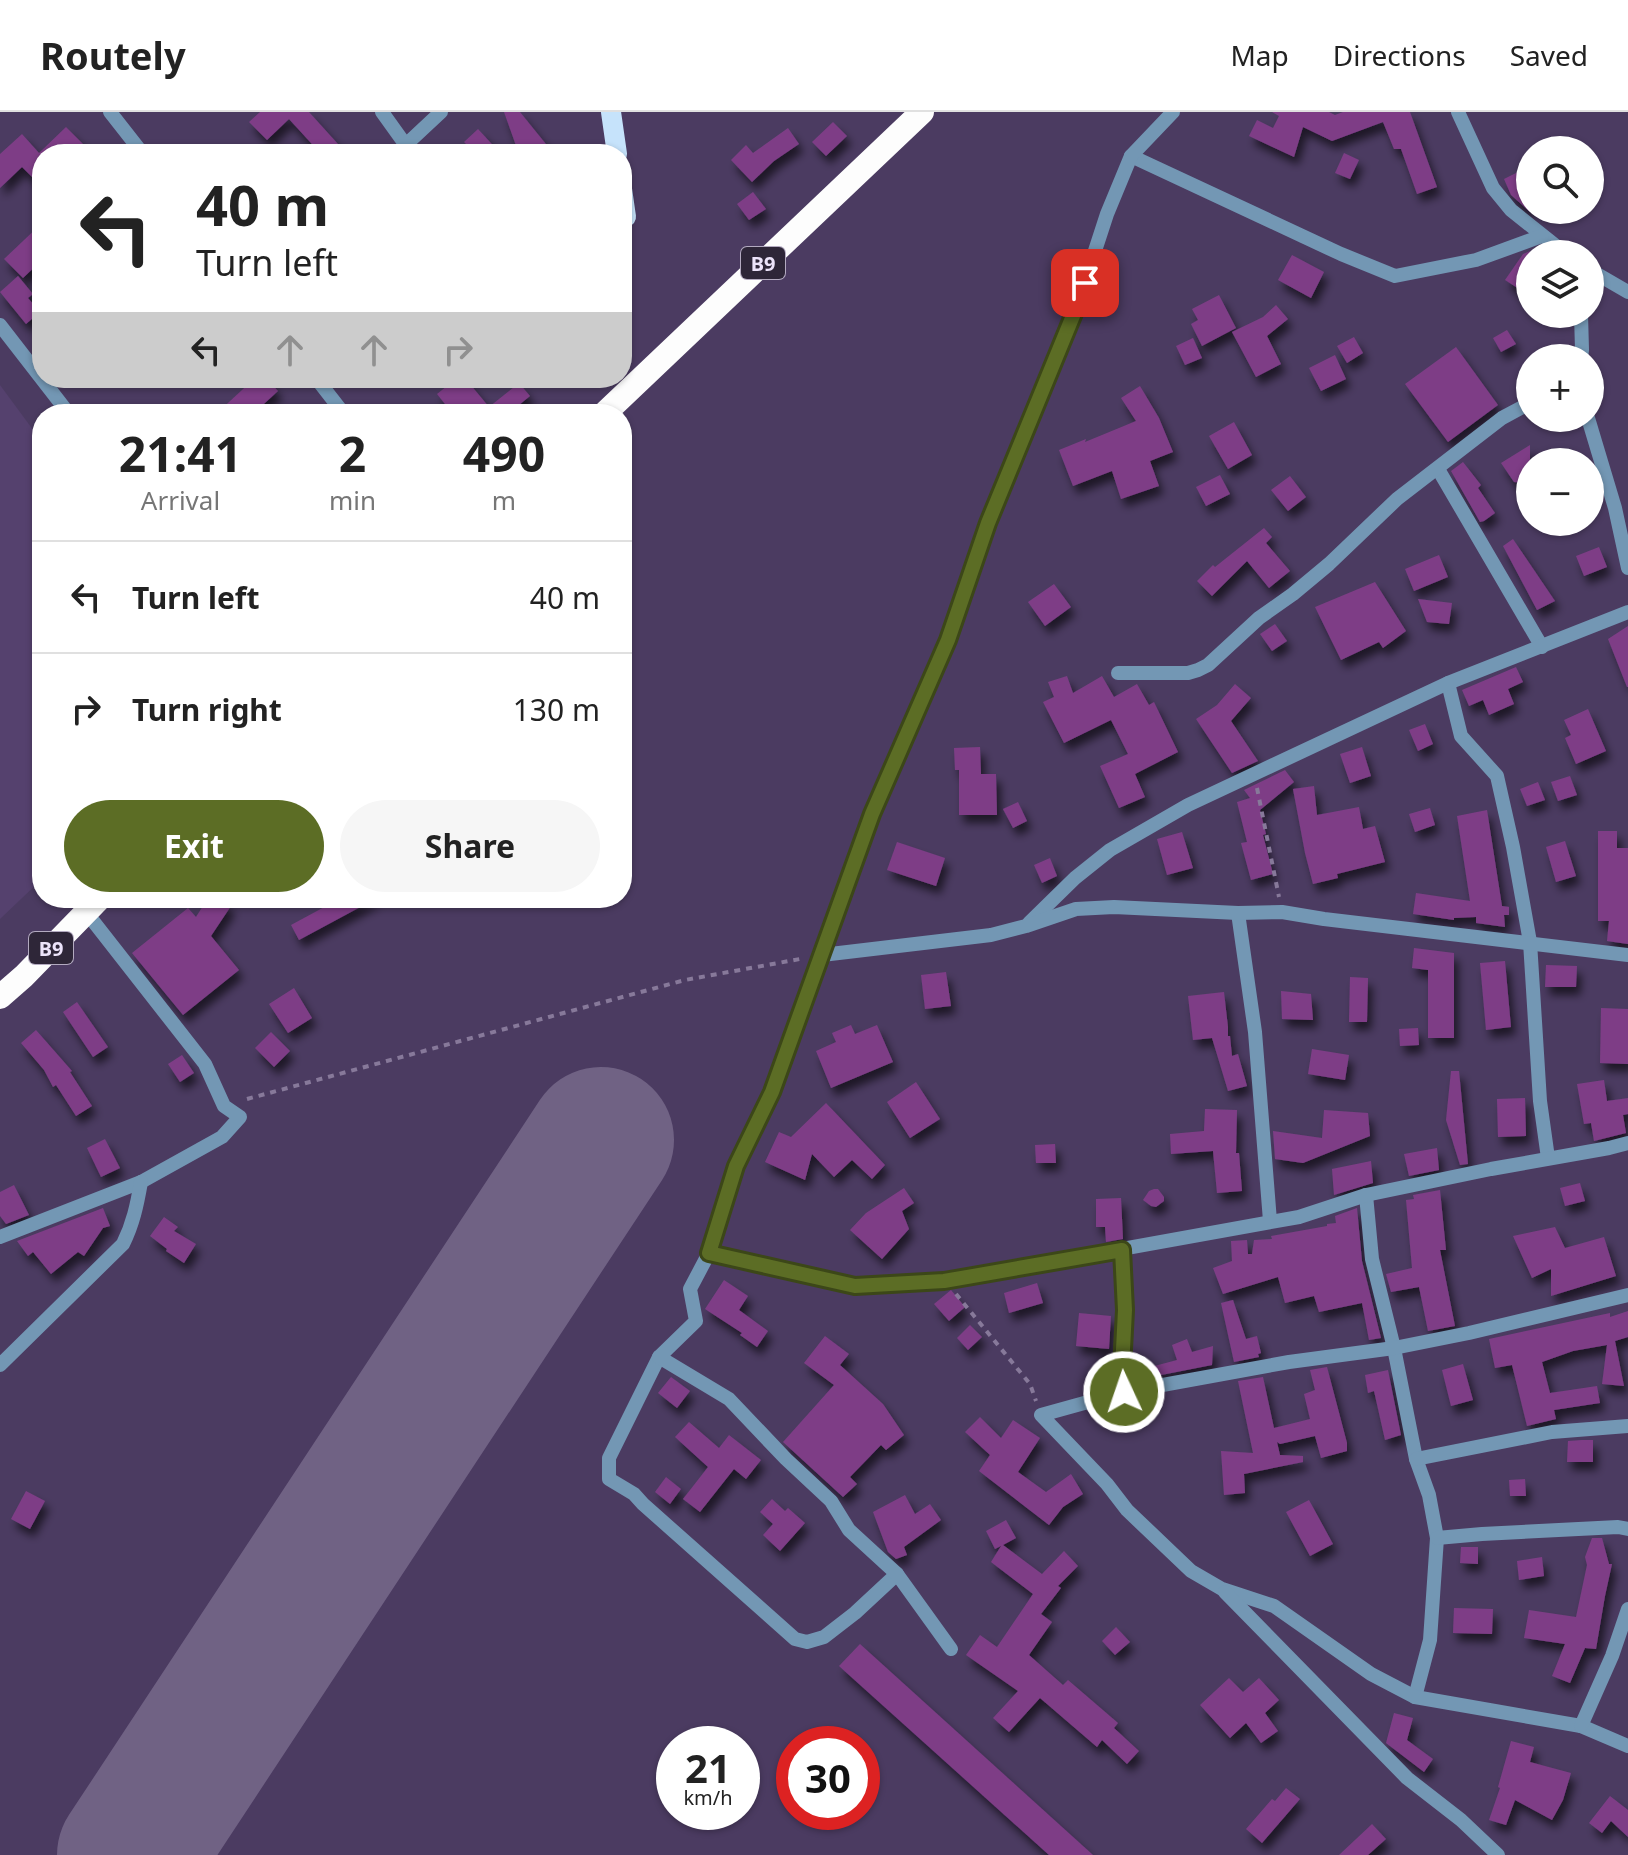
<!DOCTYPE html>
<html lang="en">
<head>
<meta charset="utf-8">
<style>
	:root { --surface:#fff; --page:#f6f6f6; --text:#222; --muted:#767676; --line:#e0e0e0; --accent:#5c6d25 }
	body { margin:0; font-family:"Noto Sans",sans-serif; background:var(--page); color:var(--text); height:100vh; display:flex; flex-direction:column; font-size:30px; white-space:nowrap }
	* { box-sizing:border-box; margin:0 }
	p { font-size:26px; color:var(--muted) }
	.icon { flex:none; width:44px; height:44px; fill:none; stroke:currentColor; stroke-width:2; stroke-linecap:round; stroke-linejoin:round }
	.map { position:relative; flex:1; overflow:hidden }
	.side { position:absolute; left:32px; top:292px; width:600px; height:504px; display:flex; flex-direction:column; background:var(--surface); border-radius:32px; box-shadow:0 2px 6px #0004 }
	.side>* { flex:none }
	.top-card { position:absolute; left:32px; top:32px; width:600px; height:244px; border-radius:32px; box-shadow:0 2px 6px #0004; background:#fff; color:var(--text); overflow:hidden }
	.tools { position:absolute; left:1516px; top:24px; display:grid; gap:16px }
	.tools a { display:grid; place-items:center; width:88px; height:88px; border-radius:50%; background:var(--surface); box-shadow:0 2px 6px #0004; font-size:40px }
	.speed { position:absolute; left:656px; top:1614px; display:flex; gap:16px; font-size:40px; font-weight:700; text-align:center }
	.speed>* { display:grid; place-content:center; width:104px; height:104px; border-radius:50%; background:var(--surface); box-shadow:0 2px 6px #0004; line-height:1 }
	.speed small { font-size:20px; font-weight:400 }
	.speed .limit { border:12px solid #d22; background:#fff; color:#111 }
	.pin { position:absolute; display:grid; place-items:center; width:68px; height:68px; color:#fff; margin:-34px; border-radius:16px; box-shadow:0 4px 12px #0006 }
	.me { position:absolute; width:88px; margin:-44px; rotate:357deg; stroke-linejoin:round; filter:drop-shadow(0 0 6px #0008) }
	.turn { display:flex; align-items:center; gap:28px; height:168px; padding:0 32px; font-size:36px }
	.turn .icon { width:104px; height:104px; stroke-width:2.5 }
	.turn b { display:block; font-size:56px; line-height:68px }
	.lanes { display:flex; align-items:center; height:76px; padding:0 32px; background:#0003; justify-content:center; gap:40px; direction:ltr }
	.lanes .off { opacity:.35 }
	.eta { display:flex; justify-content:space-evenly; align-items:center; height:136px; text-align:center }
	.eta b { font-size:48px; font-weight:700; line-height:56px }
	.primary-button { display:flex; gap:16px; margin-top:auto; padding:16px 32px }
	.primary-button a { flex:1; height:92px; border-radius:48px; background:var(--accent); color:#fff; font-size:32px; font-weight:700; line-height:92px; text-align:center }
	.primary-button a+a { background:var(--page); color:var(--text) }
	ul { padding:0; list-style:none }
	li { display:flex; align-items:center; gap:24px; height:112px; padding:0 32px; border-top:2px solid var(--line) }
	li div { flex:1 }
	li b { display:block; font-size:30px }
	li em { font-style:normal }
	header { display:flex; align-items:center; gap:48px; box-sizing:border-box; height:112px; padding:0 40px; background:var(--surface); border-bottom:2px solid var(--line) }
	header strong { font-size:38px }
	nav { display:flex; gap:44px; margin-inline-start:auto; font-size:28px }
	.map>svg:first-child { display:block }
</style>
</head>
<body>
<header>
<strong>Routely</strong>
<nav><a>Map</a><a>Directions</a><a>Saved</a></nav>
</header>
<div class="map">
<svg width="1628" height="1743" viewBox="0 0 1628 1743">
	<defs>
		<filter id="shadow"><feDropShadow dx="4.5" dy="8" stdDeviation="4" flood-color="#0009"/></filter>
	</defs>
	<rect width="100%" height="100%" fill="#4b3b61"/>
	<polygon fill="#55416e" points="0,273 42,330 42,767 0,807"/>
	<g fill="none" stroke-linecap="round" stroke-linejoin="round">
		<polyline stroke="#706284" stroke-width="146" points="130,1743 601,1028"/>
	</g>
	<g fill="#7e3e86" filter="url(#shadow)">
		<polygon points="260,0 309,0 347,42 321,42 289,7 267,28 249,10"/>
		<polygon points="504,0 520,0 554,42 519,42"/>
		<polygon points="1272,0 1329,0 1335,3 1343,0 1410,0 1437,75 1417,82 1401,37 1394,37 1383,10 1332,29 1303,15 1294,45 1249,24 1257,8 1273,16 1279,4"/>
		<polygon points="833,10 847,24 826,44 812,30"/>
		<polygon points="66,15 83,32 73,42 40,42 42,44 42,75 22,55 0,76 0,42 22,22 39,41"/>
		<polygon points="788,16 799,32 774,49 752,70 731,48 746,33 753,41"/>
		<polygon points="478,17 501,42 476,42 464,30"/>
		<polygon points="1344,41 1359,48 1350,67 1335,61"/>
		<polygon points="1530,54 1530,100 1511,83 1504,67"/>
		<polygon points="753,80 766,97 749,108 737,92"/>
		<polygon points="42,111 42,148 23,166 4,147"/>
		<polygon points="1530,139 1530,184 1505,168 1523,142"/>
		<polygon points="1292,143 1324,160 1311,186 1278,168"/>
		<polygon points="18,164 33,182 28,186 40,200 26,212 0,180"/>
		<polygon points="1219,183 1236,216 1202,234 1191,212 1198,208 1192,197"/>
		<polygon points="1276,193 1288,207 1267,224 1281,252 1256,265 1232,220 1263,205"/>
		<polygon points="1507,218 1516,232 1501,240 1493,226"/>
		<polygon points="1354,225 1363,241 1347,251 1337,234"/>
		<polygon points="1193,226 1202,246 1185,253 1176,234"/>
		<polygon points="1456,235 1498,293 1448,330 1405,272"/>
		<polygon points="1335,243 1346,267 1321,279 1309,256"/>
		<polygon points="255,266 266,266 278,279 253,302 216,302"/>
		<polygon points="457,266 465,266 489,295 519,271 530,284 508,302 453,302 437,282"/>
		<polygon points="1140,274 1159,306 1173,340 1150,349 1159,374 1121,387 1112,359 1073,374 1059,338 1086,327 1085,330 1136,309 1121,286"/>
		<polygon points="1234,310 1252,343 1228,357 1209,324"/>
		<polygon points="1530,333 1530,372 1514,370 1501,351"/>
		<polygon points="1463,350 1481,373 1478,376 1495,401 1484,409 1480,410 1451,359"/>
		<polygon points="1220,363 1230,382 1206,394 1196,375"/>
		<polygon points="1290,364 1306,385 1288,399 1271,378"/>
		<polygon points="1264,416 1272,425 1266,431 1290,459 1269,476 1247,449 1212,484 1197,469 1213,453 1215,455"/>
		<polygon points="1513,427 1555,489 1537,498 1503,434"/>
		<polygon points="1599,435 1607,455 1584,464 1576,444"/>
		<polygon points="1439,443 1448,465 1414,479 1405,457"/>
		<polygon points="1375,470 1406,519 1383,536 1379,530 1341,548 1315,495"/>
		<polygon points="1054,472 1071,495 1045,514 1028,490"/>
		<polygon points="1418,487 1452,491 1449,512 1427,510"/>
		<polygon points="1275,512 1287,529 1272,539 1260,522"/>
		<polygon points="1628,514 1628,575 1627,575 1608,527"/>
		<polygon points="1516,555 1523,570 1508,577 1514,592 1489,603 1483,588 1469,594 1462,578"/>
		<polygon points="1067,564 1073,581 1102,564 1114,585 1137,572 1149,593 1154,590 1178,640 1135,662 1145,685 1119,696 1100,654 1128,642 1111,608 1064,631 1043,590 1054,585 1048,570"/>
		<polygon points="1235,572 1251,586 1231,609 1258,649 1232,661 1196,607 1217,593"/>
		<polygon points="1588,597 1606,639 1576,652 1565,626 1571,623 1564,608"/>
		<polygon points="1425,612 1433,632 1418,639 1409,618"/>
		<polygon points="980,635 981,662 996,662 997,703 959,703 959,658 955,658 954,636"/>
		<polygon points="1362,635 1371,664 1350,671 1340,642"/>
		<polygon points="1285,658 1294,670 1260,698 1266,722 1263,723 1273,762 1251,768 1241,731 1247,730 1237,690 1250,686 1244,678"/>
		<polygon points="1570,664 1577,683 1558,689 1551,670"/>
		<polygon points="1538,670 1545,688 1527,694 1520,677"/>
		<polygon points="1314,674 1317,703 1359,695 1363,717 1375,714 1385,750 1337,762 1338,766 1313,772 1305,741 1293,677"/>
		<polygon points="1018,690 1027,709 1013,716 1003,697"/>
		<polygon points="1430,696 1435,713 1415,720 1409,702"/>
		<polygon points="1487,698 1502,794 1509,795 1509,803 1504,803 1505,815 1476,811 1476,805 1454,806 1454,808 1413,802 1416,781 1470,789 1457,704"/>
		<polygon points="1598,719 1617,719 1617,736 1628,736 1628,832 1607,829 1609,809 1598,809"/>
		<polygon points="1182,720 1193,756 1167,763 1157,727"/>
		<polygon points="1565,729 1576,764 1556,770 1546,735"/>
		<polygon points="897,730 945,746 936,774 887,758"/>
		<polygon points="1050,746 1057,764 1042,771 1034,753"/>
		<polygon points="208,786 219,786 231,794 211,824 239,858 183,903 132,841 188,796 196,805"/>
		<polygon points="341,786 377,786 299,828 291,813"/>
		<polygon points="1414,836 1454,841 1454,926 1428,926 1428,858 1412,856"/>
		<polygon points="1505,849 1511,915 1486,918 1480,851"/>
		<polygon points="1546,853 1577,854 1576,875 1545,875"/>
		<polygon points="946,860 951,894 925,897 921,863"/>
		<polygon points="1350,865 1368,866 1367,910 1349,910"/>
		<polygon points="294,876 312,906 288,921 269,892"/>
		<polygon points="1281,879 1311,882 1313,908 1282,907"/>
		<polygon points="1224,880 1228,915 1228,924 1230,924 1232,944 1238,942 1247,974 1228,979 1212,926 1193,928 1188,884"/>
		<polygon points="77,890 108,935 93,945 63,900"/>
		<polygon points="1601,896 1628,897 1628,952 1600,951"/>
		<polygon points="851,913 855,922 877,913 893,950 831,976 816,939 836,930 832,921"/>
		<polygon points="1418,916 1419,933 1400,934 1399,917"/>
		<polygon points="36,918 72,959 70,960 92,994 76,1004 56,973 53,975 44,958 21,931"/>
		<polygon points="271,920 290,939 274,955 255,936"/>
		<polygon points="1312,937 1349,943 1345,968 1308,962"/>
		<polygon points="182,943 194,961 180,970 168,952"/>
		<polygon points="1451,959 1459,959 1468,1052 1460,1053 1446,1008"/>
		<polygon points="1604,968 1607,989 1628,986 1628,1002 1623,1003 1626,1021 1594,1029 1591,1011 1584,1012 1577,972"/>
		<polygon points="916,970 940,1007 910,1026 887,990"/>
		<polygon points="1525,986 1526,1024 1498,1025 1497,987"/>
		<polygon points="826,991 885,1053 872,1067 852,1048 834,1065 812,1042 805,1068 765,1050 779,1020 791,1025"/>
		<polygon points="1205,997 1237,998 1236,1041 1239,1041 1242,1079 1217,1081 1213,1039 1171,1042 1170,1022 1204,1019"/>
		<polygon points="1324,998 1368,1001 1370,1024 1303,1051 1275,1047 1273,1019 1322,1026"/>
		<polygon points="105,1027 120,1056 101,1065 87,1036"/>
		<polygon points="1055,1032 1056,1051 1036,1051 1035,1033"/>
		<polygon points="1437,1036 1439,1058 1409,1064 1404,1042"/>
		<polygon points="1371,1049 1373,1071 1334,1083 1332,1057"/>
		<polygon points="1580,1071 1585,1089 1565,1094 1560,1076"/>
		<polygon points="14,1073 29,1103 6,1112 0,1104 0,1080"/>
		<polygon points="904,1076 914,1091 902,1099 909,1117 882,1147 850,1118 866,1101"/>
		<polygon points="1154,1077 1158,1077 1164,1085 1164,1089 1156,1095 1151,1094 1143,1088 1149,1079"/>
		<polygon points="1440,1078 1446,1138 1440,1138 1455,1214 1428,1219 1419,1175 1391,1180 1386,1162 1412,1156 1406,1088 1414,1087 1413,1083"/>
		<polygon points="1121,1086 1123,1127 1106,1130 1105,1115 1096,1115 1096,1087"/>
		<polygon points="103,1096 110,1114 103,1116 84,1144 78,1140 51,1162 33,1140 28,1144 17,1129"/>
		<polygon points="1357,1096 1362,1149 1381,1226 1369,1228 1362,1191 1319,1200 1314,1184 1285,1191 1278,1165 1223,1182 1213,1156 1232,1149 1231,1129 1247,1128 1248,1142 1252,1142 1254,1128 1272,1127 1271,1124 1327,1114 1327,1112 1336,1111 1335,1104"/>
		<polygon points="164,1105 178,1115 174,1119 196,1132 184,1151 166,1139 167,1137 150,1124"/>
		<polygon points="1555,1115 1565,1136 1604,1125 1616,1164 1551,1184 1551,1157 1532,1166 1513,1124"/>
		<polygon points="724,1168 748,1184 739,1198 768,1219 757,1235 740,1223 742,1221 705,1197"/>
		<polygon points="1037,1171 1043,1191 1009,1201 1004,1181"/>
		<polygon points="951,1178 965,1195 949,1209 934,1192"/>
		<polygon points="1233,1188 1246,1227 1257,1224 1261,1241 1258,1242 1259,1245 1234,1250 1221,1191"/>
		<polygon points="1628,1199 1628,1225 1615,1229 1624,1274 1602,1272 1607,1233 1573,1239 1542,1250 1550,1281 1597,1274 1600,1291 1554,1298 1556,1307 1527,1314 1512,1253 1495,1256 1489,1227 1610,1201 1610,1205"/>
		<polygon points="1079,1201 1111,1204 1109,1237 1076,1234"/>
		<polygon points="970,1213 982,1225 968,1238 957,1226"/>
		<polygon points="825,1224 849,1242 840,1253 883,1292 904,1323 886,1338 881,1333 850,1365 857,1372 843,1385 783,1330 834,1273 804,1251"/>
		<polygon points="1187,1227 1192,1240 1213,1234 1212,1253 1146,1266 1143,1257 1177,1248 1172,1233"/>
		<polygon points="1463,1252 1473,1288 1451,1294 1442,1258"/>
		<polygon points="1327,1255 1347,1331 1347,1339 1321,1346 1315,1324 1280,1332 1277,1330 1280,1343 1303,1344 1303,1350 1244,1362 1245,1381 1224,1383 1221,1339 1253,1341 1238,1269 1263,1265 1274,1316 1310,1307 1304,1282 1315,1278 1310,1258"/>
		<polygon points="1388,1258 1401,1323 1385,1328 1374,1279 1368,1281 1365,1263"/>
		<polygon points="671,1265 690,1279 677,1296 658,1281"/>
		<polygon points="980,1305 1001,1326 1013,1308 1040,1326 1018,1360 1046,1380 1071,1362 1083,1382 1063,1395 1049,1413 979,1359 990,1343 965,1320"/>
		<polygon points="689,1310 719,1336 729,1323 761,1348 746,1367 734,1357 700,1400 683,1387 708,1355 675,1325"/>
		<polygon points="1582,1328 1593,1328 1593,1350 1567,1350 1568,1329"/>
		<polygon points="666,1365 681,1377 670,1392 655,1380"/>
		<polygon points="1525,1367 1526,1384 1510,1384 1509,1368"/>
		<polygon points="26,1379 45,1389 30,1417 11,1407"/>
		<polygon points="905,1383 915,1402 930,1392 941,1408 904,1435 907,1443 896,1447 888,1440 873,1400"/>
		<polygon points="772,1387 785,1399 788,1396 805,1411 780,1439 763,1423 773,1412 760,1400"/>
		<polygon points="1309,1388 1333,1432 1310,1444 1286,1400"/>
		<polygon points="1006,1408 1016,1426 1003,1433 1042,1462 1064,1439 1078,1454 1058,1474 1061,1476 1041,1502 1052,1510 1029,1543 1063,1573 1068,1568 1118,1611 1114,1616 1139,1639 1127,1652 1102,1628 1097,1635 1040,1586 1009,1620 993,1606 1018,1579 966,1543 980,1523 997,1535 1033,1482 991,1450 1001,1434 995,1437 986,1419"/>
		<polygon points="1592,1426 1602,1426 1609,1452 1612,1452 1605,1484 1596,1537 1585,1536 1570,1571 1552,1564 1565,1532 1524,1526 1529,1498 1576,1505 1587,1453 1585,1445"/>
		<polygon points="1461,1435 1478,1435 1478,1452 1460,1451"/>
		<polygon points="1542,1445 1544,1464 1519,1468 1517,1449"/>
		<polygon points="1454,1496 1493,1497 1492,1522 1453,1521"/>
		<polygon points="1116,1515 1130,1530 1115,1543 1102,1529"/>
		<polygon points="860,1532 1093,1743 1049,1743 839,1554"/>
		<polygon points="1229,1566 1243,1580 1259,1566 1279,1588 1265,1601 1278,1619 1261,1631 1246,1611 1230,1626 1200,1593"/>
		<polygon points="1394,1601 1413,1606 1407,1628 1433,1647 1424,1660 1386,1631"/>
		<polygon points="1511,1629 1534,1635 1530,1650 1571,1661 1563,1688 1552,1708 1515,1688 1506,1713 1489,1708 1500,1676 1498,1675"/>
		<polygon points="1286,1676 1300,1687 1262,1731 1246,1717 1272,1687 1275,1689"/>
		<polygon points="1610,1684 1628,1698 1628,1725 1611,1709 1602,1721 1589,1711"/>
		<polygon points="1372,1712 1386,1727 1368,1743 1339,1743"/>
	</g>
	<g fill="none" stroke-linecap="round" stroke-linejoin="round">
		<g stroke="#87799a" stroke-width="4" stroke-dasharray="6 6" stroke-linecap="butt">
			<polyline points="1257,676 1279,785"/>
			<polyline points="247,987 685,868 800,847"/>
			<polyline points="956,1182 1030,1272 1036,1289"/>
		</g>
		<g stroke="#7397b4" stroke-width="14">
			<polyline points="110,0 143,42"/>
			<polyline points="382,0 405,32"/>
			<polyline points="1458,0 1493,76 1511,98 1566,142"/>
			<polyline points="396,42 441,0"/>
			<polyline points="1131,44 1341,142 1395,164 1476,148 1542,124"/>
			<polyline points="1590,158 1628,180"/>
			<polyline points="0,213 69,302"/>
			<polyline points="1581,246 1582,238 1581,202"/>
			<polyline points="316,266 344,302"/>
			<polyline points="1588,306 1615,396 1628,456"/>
			<polyline points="1438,357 1542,535"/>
			<polyline points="1118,561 1188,561 1198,558 1208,553 1259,506 1293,482 1329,452 1397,387 1502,306 1530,291"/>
			<polyline points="1448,571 1461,624 1497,664 1513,735 1530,830 1540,989 1548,1046"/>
			<polyline points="1238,801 1255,920 1270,1109"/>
			<polyline points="1029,811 1075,766 1110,738 1188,693 1448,571 1628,500"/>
			<polyline points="822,843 991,823 1026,814 1076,797 1114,795 1238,801 1282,800 1324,807 1628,843"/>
			<polyline points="1366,1083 1372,1147 1394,1236 1416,1347 1429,1383 1437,1426 1430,1528 1415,1585"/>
			<polyline points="0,1125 141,1070 222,1025 240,1005 224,994 205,952 86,800"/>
			<polyline points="1122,1138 1125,1198 1122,1257 1124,1280"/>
			<polyline points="709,1141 855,1174 944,1169 1299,1105 1366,1083 1491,1057 1609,1036 1628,1031"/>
			<polyline points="1628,1183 1469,1221 1394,1236 1289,1250 1124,1280 1041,1303 1107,1372 1127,1398 1191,1459 1222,1477 1274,1494 1371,1562 1415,1585 1581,1614 1628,1634"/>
			<polyline points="659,1245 609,1346 609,1367 634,1382 643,1392 795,1527 807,1530 824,1525 855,1501 897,1462"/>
			<path d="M0 1253 123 1132C133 1112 137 1093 141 1070"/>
			<polyline points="1416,1347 1552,1320 1628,1314"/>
			<polyline points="1437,1426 1482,1422 1618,1415 1628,1417"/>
			<polyline points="1225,1480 1407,1666 1461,1708 1498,1743"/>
			<polyline points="951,1537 897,1462 849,1418 831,1389 786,1347 729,1287 659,1245 696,1209 690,1177 709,1141 736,1054 772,980 872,702 948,528 988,411 1077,194 1107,102 1131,44 1173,0"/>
			<polyline points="1581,1614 1612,1544 1628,1497"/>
		</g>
		<g stroke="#c6e3fb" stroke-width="20">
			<polyline points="611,0 617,42"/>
			<polyline points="622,77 626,105"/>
		</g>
		<g stroke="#fdfdfd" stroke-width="24">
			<polyline points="604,302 922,0"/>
			<polyline points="0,885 24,864 100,786"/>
		</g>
	</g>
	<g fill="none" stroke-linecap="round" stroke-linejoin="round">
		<defs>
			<polyline id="route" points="1085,171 1077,194 988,411 948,528 872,702 772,980 736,1054 709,1141 855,1174 944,1169 1122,1138 1125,1198 1122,1257 1124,1280"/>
		</defs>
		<use href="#route" stroke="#3c4718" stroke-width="20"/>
		<use href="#route" stroke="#5c6d25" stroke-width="14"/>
	</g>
	<g text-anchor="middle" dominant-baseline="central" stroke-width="8" stroke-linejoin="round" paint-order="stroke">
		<g fill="#2e2638" stroke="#b3aac0" stroke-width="2">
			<rect x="741" y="135" width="44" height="32" rx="6"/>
			<rect x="29" y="820" width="44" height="32" rx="6"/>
		</g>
		<g font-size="20" font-weight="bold" fill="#ece3fa">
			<text x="763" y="151">B9</text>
			<text x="51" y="836">B9</text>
		</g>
	</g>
</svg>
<div class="tools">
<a><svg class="icon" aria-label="search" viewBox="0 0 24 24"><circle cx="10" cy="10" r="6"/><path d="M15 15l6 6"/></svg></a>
<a><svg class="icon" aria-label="layers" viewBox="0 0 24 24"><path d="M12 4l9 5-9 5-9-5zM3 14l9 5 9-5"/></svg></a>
<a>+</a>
<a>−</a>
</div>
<div class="speed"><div>21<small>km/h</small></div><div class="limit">30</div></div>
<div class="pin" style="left:1085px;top:171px;background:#d93025"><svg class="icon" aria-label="arrive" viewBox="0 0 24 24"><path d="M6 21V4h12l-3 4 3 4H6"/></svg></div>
<svg class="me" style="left:1124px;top:1280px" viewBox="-20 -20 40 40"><circle r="17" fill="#5c6d25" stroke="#fff" stroke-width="3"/><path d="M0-11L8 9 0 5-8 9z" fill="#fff"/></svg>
<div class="top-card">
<div class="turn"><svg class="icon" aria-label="left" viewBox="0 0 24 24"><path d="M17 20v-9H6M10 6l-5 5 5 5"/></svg><div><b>40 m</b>Turn left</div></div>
<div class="lanes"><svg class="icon" aria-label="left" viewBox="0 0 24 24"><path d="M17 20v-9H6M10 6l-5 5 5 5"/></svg><svg class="icon off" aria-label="ahead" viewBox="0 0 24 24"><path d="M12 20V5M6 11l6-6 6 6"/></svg><svg class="icon off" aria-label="ahead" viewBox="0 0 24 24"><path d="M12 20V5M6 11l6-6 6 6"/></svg><svg class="icon off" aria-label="right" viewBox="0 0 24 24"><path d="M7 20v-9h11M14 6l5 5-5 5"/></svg></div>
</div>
<section class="side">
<div class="eta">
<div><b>21:41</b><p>Arrival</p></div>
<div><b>2</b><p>min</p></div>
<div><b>490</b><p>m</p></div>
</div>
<ul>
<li><svg class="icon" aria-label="left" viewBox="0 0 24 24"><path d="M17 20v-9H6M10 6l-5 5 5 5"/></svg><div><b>Turn left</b></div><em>40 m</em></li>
<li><svg class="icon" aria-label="right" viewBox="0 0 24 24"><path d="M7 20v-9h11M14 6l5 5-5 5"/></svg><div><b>Turn right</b></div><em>130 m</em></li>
</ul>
<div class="primary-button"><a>Exit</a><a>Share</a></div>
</section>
</div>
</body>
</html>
